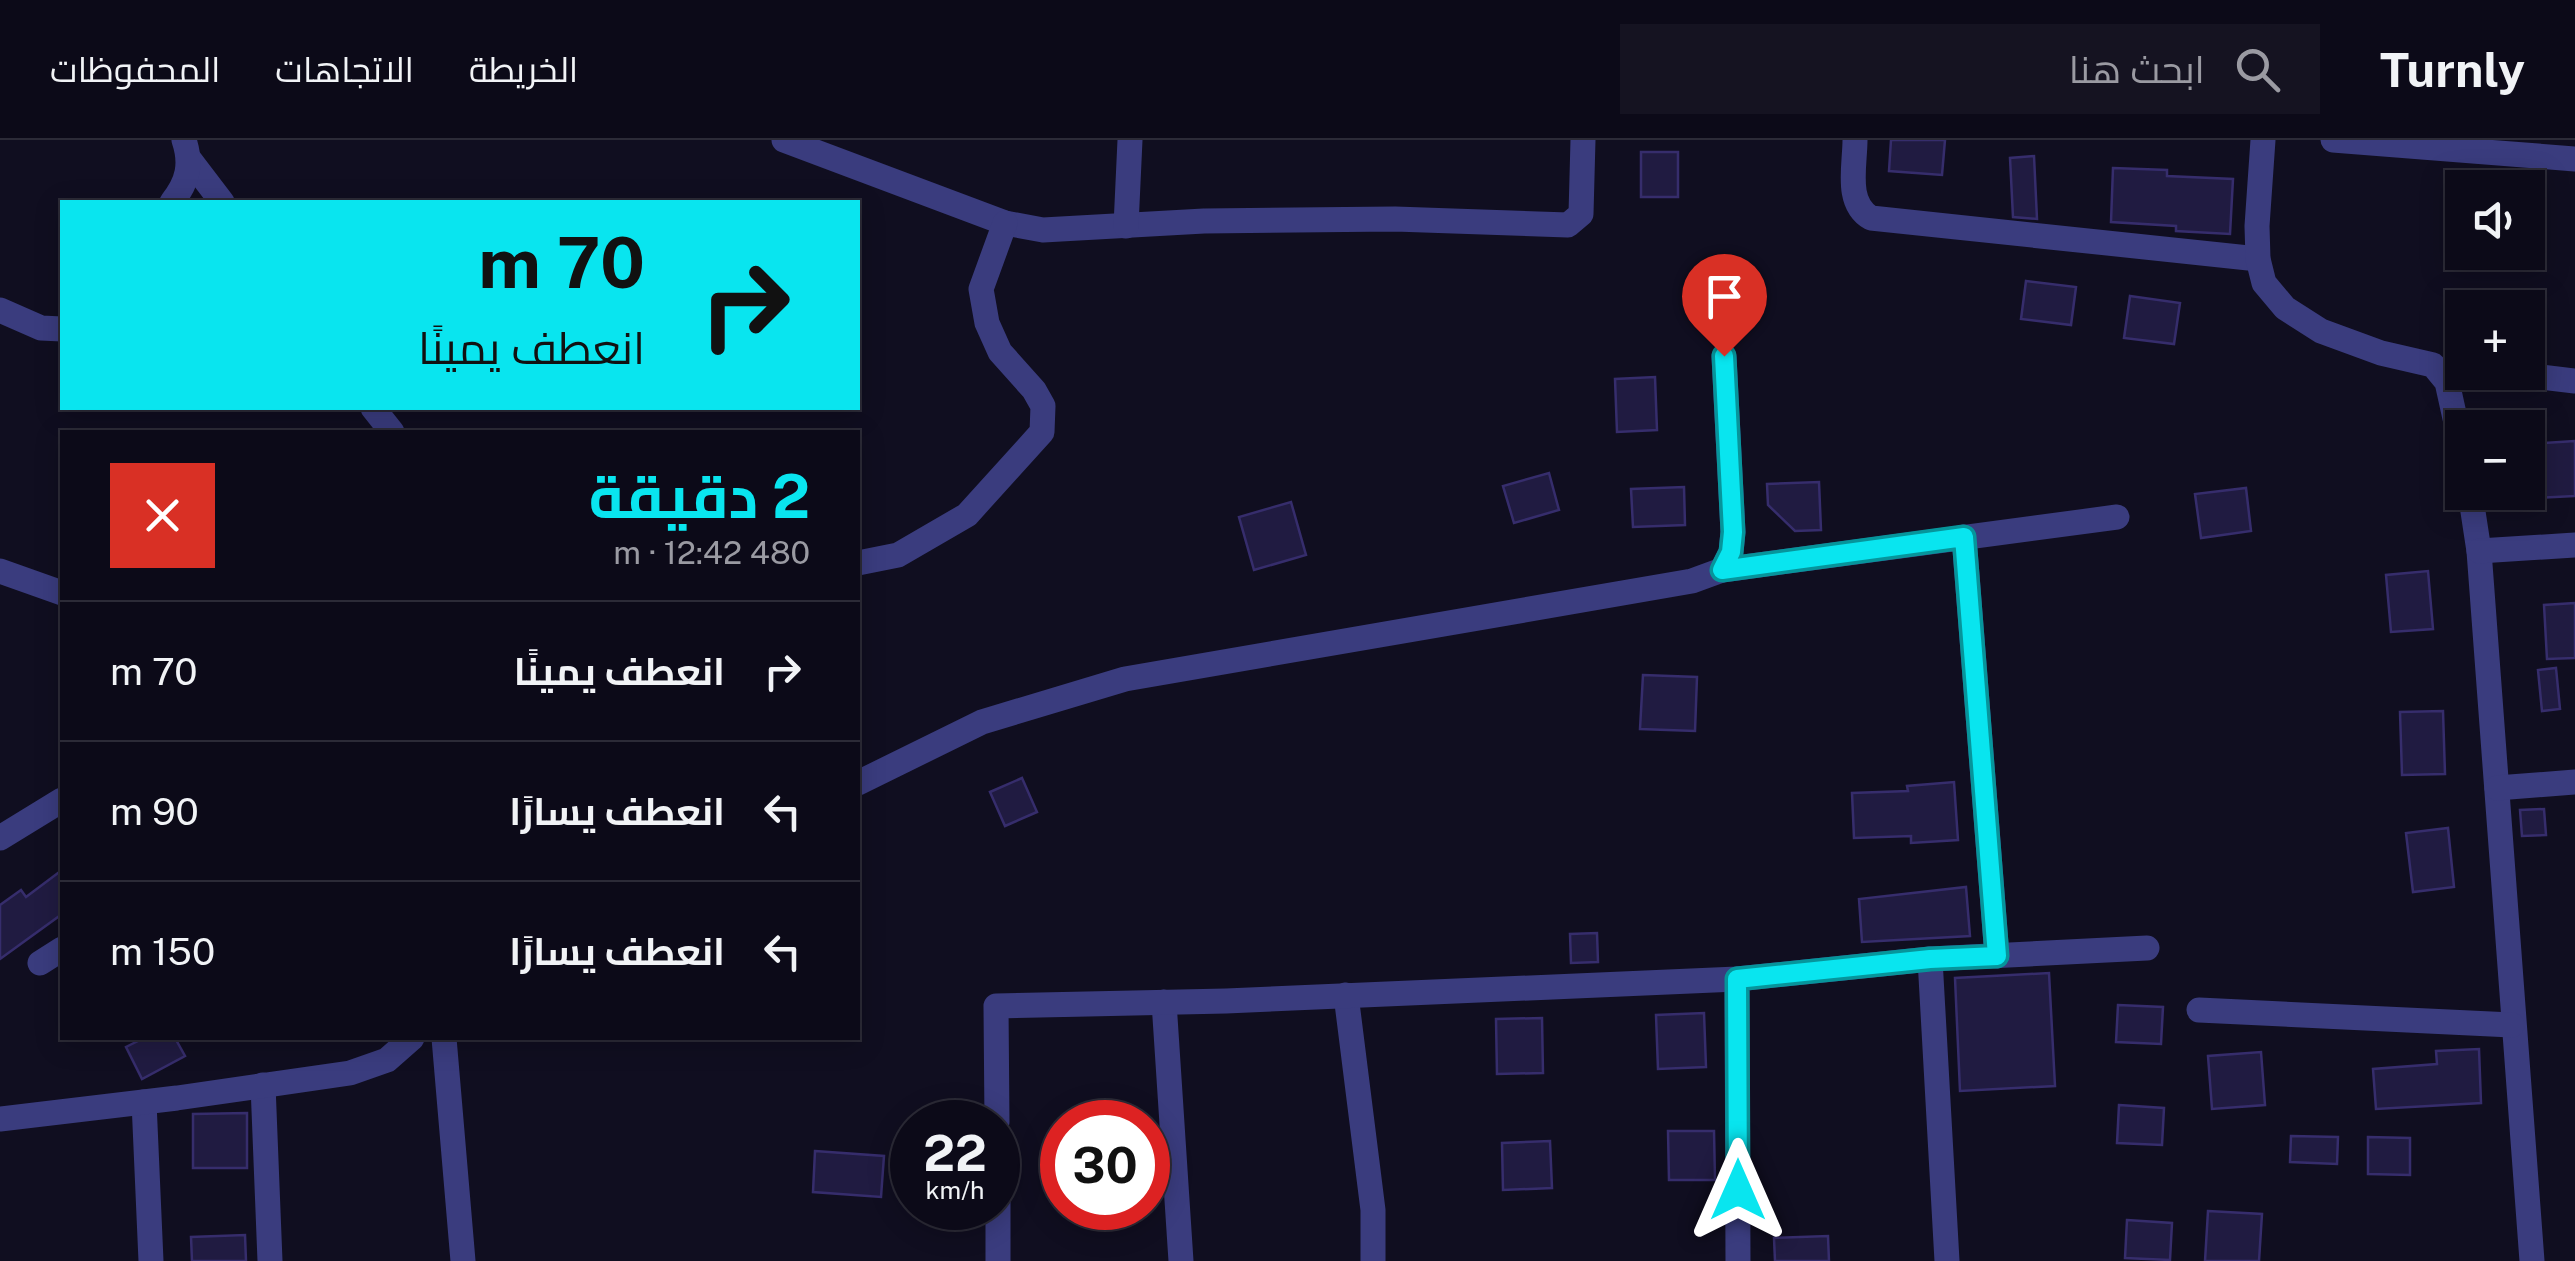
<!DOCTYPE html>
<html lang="ar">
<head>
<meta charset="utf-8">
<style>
	:root { --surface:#0c0a18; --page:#151321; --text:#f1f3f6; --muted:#9a9aa2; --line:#2c2b37; --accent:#09e5ef }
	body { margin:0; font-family:"Public Sans",Cairo,sans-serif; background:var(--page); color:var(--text); direction:rtl; height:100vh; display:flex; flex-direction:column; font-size:38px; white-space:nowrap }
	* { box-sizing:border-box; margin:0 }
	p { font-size:32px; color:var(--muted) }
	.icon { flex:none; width:55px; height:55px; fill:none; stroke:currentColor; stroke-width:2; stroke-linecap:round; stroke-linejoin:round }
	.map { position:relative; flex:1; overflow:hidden; direction:ltr }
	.sheet { position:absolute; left:60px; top:290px; width:800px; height:610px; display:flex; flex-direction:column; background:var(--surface); border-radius:0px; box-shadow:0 5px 25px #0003,0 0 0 2px var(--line); direction:rtl }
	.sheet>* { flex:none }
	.guide { position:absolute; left:60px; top:60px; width:800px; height:210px; border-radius:0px; box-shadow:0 5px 25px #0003,0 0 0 2px var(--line); direction:rtl; background:#09e5ef; color:#111; overflow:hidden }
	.fabs { position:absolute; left:2445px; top:30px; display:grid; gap:20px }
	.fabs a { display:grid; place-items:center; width:100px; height:100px; border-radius:0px; background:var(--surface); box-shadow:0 5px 25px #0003,0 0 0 2px var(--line); font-size:50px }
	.speed { position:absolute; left:890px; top:960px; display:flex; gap:20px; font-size:50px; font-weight:700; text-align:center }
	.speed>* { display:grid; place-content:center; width:130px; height:130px; border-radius:50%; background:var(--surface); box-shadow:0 5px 25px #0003,0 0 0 2px var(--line); line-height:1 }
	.speed small { font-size:25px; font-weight:400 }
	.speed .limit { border:15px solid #d22; background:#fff; color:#111 }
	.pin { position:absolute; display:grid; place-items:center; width:85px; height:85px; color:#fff; margin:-102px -42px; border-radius:50% 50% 50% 0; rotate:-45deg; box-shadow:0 0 10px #0007 }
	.pin .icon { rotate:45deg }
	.me { position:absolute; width:110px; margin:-55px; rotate:0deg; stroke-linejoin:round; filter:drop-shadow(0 0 8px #0008) }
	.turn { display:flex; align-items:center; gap:35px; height:210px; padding:0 50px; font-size:45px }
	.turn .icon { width:130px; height:130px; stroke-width:2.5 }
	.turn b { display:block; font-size:70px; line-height:85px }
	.round { display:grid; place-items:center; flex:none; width:105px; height:105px; border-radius:0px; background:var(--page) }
	.head { display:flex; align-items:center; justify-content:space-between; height:170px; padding:0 50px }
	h1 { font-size:60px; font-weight:700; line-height:75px; color:var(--accent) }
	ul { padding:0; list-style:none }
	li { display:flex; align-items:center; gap:30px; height:140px; padding:0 50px; border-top:2px solid var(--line) }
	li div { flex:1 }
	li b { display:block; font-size:38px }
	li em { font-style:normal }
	header { display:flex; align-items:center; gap:60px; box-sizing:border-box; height:140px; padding:0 50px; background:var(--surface); border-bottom:2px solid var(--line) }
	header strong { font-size:48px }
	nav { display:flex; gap:55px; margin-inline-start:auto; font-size:35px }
	.search { width:700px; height:90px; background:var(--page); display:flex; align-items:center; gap:25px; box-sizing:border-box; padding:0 35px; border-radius:0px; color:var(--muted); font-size:38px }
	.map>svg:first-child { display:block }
</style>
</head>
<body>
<header>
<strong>Turnly</strong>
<div class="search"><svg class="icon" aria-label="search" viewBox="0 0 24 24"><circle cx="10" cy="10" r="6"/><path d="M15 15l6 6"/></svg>ابحث هنا</div>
<nav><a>الخريطة</a><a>الاتجاهات</a><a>المحفوظات</a></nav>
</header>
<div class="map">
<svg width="2575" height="1121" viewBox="0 0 2575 1121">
	<rect width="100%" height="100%" fill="#100e20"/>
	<g fill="#201b41" stroke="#362d6c" stroke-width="2.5">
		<polygon points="1891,0 1945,0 1942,35 1889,31"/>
		<rect x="1641" y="12" width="37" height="45"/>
		<polygon points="2034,16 2037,79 2013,77 2010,18"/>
		<polygon points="2113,28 2167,30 2167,36 2233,39 2230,94 2176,91 2176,86 2111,82"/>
		<polygon points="2026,141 2076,147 2071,185 2021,179"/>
		<polygon points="2130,156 2180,163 2174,204 2124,198"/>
		<polygon points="1655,237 1657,290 1617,292 1615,239"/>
		<polygon points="2575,301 2575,356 2533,358 2530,304"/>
		<polygon points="1549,333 1559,370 1514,383 1503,346"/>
		<polygon points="1819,342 1821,390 1795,391 1768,365 1767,344"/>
		<polygon points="1684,347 1685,385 1633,387 1631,349"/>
		<polygon points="2246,348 2251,391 2201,398 2195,354"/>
		<polygon points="1291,362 1306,415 1254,430 1239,377"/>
		<polygon points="2428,431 2433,489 2391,492 2386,435"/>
		<polygon points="2575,463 2575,518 2547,519 2544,465"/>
		<polygon points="2556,528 2560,569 2542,571 2538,530"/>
		<polygon points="1643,535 1697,537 1695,591 1640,589"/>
		<polygon points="2443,571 2445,634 2402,635 2400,572"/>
		<polygon points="1022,638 1037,672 1005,686 990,652"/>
		<polygon points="1954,642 1958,700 1911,703 1911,696 1854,698 1852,653 1908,651 1907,646"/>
		<polygon points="2544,669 2546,695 2522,696 2520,670"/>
		<polygon points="2448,688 2454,747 2413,752 2406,693"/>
		<polygon points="62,730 62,774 0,819 0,765 21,750 26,757"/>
		<polygon points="1966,747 1970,796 1862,802 1859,759"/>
		<polygon points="1597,793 1598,822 1571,823 1570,794"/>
		<polygon points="2049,833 2055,946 1960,951 1955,838"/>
		<polygon points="2118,865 2163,867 2161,904 2116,902"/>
		<polygon points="1704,873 1706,927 1658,929 1656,875"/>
		<polygon points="1542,878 1543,933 1497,934 1496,879"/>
		<polygon points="144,898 175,898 185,916 142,939 126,907"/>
		<polygon points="2479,909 2481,963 2376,969 2373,929 2437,924 2436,911"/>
		<polygon points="2261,912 2265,965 2212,969 2208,916"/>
		<polygon points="2119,965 2164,968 2162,1005 2117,1003"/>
		<polygon points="247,973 247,1028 193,1028 193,974"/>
		<polygon points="1668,991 1714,991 1715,1040 1669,1040"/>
		<polygon points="2291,996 2338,997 2337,1024 2290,1022"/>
		<polygon points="2368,997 2410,998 2410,1035 2368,1034"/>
		<polygon points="1550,1001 1552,1048 1503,1050 1502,1003"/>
		<polygon points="815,1011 884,1016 881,1057 813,1052"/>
		<polygon points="2208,1071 2262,1074 2259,1121 2205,1121"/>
		<polygon points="2127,1080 2172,1083 2170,1120 2125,1118"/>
		<polygon points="245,1095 246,1121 192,1121 191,1097"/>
		<polygon points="1828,1096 1829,1121 1775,1121 1774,1098"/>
	</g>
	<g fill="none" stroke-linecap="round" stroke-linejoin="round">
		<g stroke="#3a3c7e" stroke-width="25">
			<polyline points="784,0 1005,83 1043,90 1204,81 1395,79 1568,85 1581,74 1583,0"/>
			<path d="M1855 0C1855 26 1845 63 1871 78L2258 119"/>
			<polyline points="2263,0 2257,86 2258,119 2264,143 2285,168 2321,191 2381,213 2433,225 2447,242 2462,310"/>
			<polyline points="2333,0 2575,19"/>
			<polyline points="190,20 222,62"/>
			<path d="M172 62C188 42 192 24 184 0"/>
			<polyline points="1126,86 1130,0"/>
			<polyline points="0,170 41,188 62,189"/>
			<polyline points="2499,232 2575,241"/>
			<polyline points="373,268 392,292"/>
			<polyline points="2470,352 2479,411 2532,1121"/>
			<polyline points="1964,397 1997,816"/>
			<polyline points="2479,411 2575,405"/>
			<polyline points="858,423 898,415 967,375 1042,292 1043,266 1034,250 1000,212 987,183 981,149 1005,83"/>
			<polyline points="1722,430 2117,377"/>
			<polyline points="0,431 62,453"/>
			<polyline points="858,643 982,582 1125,539 1692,441 1722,430 1731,412 1733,392 1724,217"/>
			<polyline points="2497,648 2575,642"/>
			<polyline points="0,698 62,660"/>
			<polyline points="1930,819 1947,1121"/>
			<polyline points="40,823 62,809"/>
			<polyline points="1737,839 1738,1121"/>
			<polyline points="1346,855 1373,1070 1373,1121"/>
			<polyline points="1164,862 1181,1121"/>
			<polyline points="2199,870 2512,885"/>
			<polyline points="444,898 463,1121"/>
			<polyline points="263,945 270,1121"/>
			<polyline points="144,962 151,1121"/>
			<polyline points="0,979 177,958 350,933 387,920 412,898"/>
			<polyline points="997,982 996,866 1226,861 1737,839 1930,819 2147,808"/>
			<polyline points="998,1029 998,1121"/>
		</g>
	</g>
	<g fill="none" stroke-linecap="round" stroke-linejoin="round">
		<defs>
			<polyline id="route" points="1724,216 1733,392 1731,412 1722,430 1964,397 1997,816 1930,819 1737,839 1738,1050"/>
		</defs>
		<use href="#route" stroke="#06959b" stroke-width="25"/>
		<use href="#route" stroke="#09e5ef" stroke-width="18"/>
	</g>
</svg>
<div class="fabs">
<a><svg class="icon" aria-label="sound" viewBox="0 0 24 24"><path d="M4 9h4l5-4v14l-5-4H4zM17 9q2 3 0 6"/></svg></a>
<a>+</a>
<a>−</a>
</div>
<div class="speed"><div>22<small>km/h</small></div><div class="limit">30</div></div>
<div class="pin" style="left:1724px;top:216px;background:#d93025"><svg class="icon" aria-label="arrive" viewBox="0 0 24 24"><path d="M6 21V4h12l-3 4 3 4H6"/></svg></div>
<svg class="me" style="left:1738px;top:1050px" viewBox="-20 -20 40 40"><path d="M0-17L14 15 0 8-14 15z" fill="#09e5ef" stroke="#fff" stroke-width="4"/></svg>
<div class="guide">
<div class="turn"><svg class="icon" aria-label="right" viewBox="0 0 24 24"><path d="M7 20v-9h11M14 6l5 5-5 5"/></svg><div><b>70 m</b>انعطف يمينًا</div></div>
</div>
<section class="sheet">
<div class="head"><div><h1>2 دقيقة</h1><p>480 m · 12:42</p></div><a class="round" style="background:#d93025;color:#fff"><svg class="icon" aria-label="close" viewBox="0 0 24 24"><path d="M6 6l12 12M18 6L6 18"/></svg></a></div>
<ul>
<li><svg class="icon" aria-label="right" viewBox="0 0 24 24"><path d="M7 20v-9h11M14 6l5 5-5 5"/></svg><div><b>انعطف يمينًا</b></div><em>70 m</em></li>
<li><svg class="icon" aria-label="left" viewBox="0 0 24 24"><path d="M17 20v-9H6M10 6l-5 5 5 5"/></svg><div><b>انعطف يسارًا</b></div><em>90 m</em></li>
<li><svg class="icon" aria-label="left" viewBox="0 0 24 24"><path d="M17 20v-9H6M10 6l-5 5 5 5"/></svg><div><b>انعطف يسارًا</b></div><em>150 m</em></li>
</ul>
</section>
</div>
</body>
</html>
